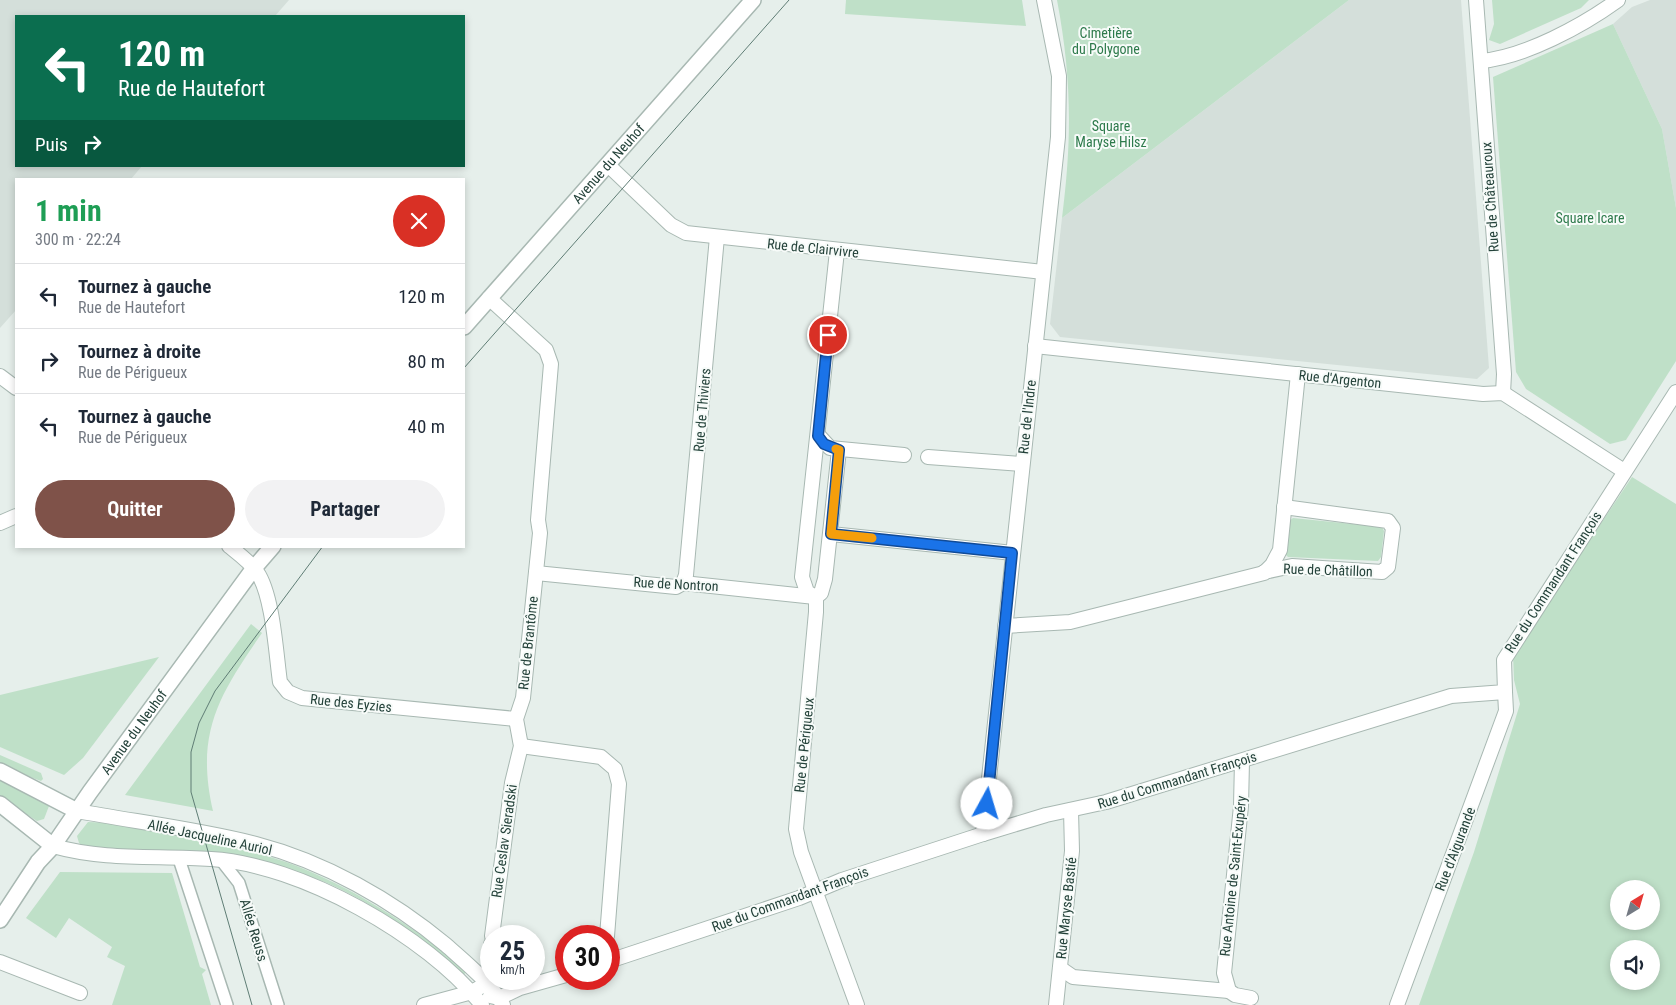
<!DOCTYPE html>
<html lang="fr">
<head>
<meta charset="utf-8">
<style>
	:root { --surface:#fff; --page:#f2f2f3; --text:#1f2937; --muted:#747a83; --line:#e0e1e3; --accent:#7f5249 }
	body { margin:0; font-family:"Roboto Condensed",sans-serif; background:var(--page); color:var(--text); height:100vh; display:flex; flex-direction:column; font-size:19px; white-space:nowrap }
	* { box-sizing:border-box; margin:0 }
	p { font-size:16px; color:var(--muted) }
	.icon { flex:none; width:28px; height:28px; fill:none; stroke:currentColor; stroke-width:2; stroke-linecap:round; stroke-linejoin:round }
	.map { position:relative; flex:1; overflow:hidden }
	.side { position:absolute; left:15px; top:178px; width:450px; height:370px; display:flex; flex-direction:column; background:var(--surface); border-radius:0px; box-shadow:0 2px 8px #0003 }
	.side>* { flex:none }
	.banner { position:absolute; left:15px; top:15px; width:450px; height:152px; border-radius:0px; box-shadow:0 2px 8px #0003; background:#0b6e4f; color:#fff; overflow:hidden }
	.needle { width:32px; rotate:37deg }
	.buttons { position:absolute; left:1610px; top:880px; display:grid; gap:10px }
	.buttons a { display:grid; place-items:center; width:50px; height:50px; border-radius:50%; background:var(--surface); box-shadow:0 2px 8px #0003; font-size:25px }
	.speed { position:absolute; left:480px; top:925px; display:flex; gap:10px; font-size:25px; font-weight:700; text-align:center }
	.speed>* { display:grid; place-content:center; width:65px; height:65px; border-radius:50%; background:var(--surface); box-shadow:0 2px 8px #0003; line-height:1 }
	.speed small { font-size:12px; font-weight:400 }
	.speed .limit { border:8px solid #d22; background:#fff; color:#111 }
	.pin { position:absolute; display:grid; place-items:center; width:42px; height:42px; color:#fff; margin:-21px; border:2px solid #fff; border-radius:50%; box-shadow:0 1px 5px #0007 }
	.me { position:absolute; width:55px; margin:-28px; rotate:6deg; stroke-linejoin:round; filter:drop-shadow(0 0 4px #0008) }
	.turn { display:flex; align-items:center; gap:18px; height:105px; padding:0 20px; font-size:22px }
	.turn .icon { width:65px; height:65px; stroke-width:2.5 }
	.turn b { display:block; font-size:35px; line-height:42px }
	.then { display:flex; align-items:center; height:48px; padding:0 20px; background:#0003; gap:10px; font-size:19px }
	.round { display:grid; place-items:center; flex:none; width:52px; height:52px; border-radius:26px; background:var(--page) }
	.headline { display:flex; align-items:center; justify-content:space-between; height:85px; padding:0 20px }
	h1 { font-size:30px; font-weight:700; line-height:38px; color:#1e9e55 }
	.action { display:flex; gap:10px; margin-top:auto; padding:10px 20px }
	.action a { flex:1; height:58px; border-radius:30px; background:var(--accent); color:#fff; font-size:20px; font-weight:700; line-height:58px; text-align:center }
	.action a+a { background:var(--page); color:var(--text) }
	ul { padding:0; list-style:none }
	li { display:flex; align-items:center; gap:15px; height:65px; padding:0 20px; border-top:1px solid var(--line) }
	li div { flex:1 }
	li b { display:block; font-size:19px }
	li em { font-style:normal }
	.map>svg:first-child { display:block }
</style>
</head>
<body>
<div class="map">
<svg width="1676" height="1005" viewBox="0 0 1676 1005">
	<rect width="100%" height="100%" fill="#e6efeb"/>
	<g fill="#d4dfda">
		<polygon points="0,0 289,0 275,16 16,16 16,166 142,166 131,179 16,179 16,310 0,328"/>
		<polygon points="1349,0 1461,0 1489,368 1477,379 1060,337 1050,324 1062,218"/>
		<polygon points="1650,0 1676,0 1676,208 1662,129 1613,24 1632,7"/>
	</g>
	<g fill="#bfe0c8" fill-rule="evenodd">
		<polygon points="846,0 1022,0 1026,26 845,14"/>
		<path d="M1057 0H1349L1062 218C1072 139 1072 79 1057 0Z"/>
		<polygon points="1492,0 1589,0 1581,8 1500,44 1489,40 1494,24"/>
		<polygon points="1613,24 1662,129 1676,208 1676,361 1626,440 1610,444 1526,389 1516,372 1493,77"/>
		<path d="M1632 477 1676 504V1005H1419L1474 852 1520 704 1514 680 1513 655ZM1619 889H1651V921H1619ZM1619 949H1651V981H1619Z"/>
		<polygon points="1293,518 1382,527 1384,531 1381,557 1378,561 1288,557 1285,554 1289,521"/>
		<path d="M251 624 262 633C219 695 195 733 213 811L125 795Z"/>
		<polygon points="159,657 83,758 64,775 0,747 0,695"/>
		<polygon points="0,755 41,773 43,779 41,781 0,766"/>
		<polygon points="0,776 43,798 49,806 44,819 37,821 0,797"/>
		<path d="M88 822C122 822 156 831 189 839 221 846 255 851 286 862 354 887 412 926 468 971L463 975C407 926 346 881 271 865 252 860 230 861 211 860 169 856 127 853 86 849L79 843 77 836Z"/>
		<polygon points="60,872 172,873 200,967 206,970 202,974 211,1005 112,1005 125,966 107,957 112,947 69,918 56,938 26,918"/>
	</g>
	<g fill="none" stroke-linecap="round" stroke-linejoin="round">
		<defs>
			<g id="pedestrian">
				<polyline points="179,859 227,1005"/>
				<polyline points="221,860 239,883 278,1005"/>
			</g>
			<g id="minor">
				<polyline points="1476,0 1504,374 1503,393"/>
				<path d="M1481 61C1525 57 1582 26 1618 0"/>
				<polyline points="608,165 671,225 686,233 1043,272"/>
				<polyline points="489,298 546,350 551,364 538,520 540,533 523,698 516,719 521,746 512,783 492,936"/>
				<polyline points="1035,346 1483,394 1503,393 1624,471"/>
				<polyline points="0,376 16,388"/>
				<polyline points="819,436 830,448 904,455"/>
				<polyline points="928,457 1022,464"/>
				<polyline points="0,523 16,516"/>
				<polyline points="831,534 1013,553"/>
				<path d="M229 546C239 554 250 562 257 572 273 595 276 654 280 682L288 692 302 698 516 719"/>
				<polyline points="1264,572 1292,566 1382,572 1388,567 1393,528 1388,521 1284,507"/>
				<polyline points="536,573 676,587 683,583 815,597"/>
				<polyline points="683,583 686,575 717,237"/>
				<polyline points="816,597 816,612 796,829 801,852 857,1005"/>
				<polyline points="816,597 807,592 802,577 837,251"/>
				<polyline points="816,597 821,593 825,579 839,450"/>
				<polyline points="1005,626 1070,622 1264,573 1272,565 1280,550 1298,374"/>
				<polyline points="521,746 601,757 615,769 619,784 607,936"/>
				<polyline points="1242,761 1241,806 1224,973 1229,991 1235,995 1251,998"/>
				<path d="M77 811C137 822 198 829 256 844 325 862 392 900 446 945 466 963 489 981 503 1005"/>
				<polyline points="983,834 1058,137 1059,76 1044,0"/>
				<path d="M53 846C107 861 156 855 211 859 300 864 427 936 482 1005"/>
				<polyline points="609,961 799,898 842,880 983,834 1046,815 1106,802 1451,696 1505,692 1504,660 1676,392"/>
				<polyline points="0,962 80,993"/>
				<polyline points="1060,968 1073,977 1229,991"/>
				<polyline points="490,996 499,998 520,988 566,975"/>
				<polyline points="424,1005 472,992 487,983 491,944"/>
				<polyline points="1056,1005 1072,851 1071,810"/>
				<polyline points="1397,1005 1506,711 1505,692"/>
			</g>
			<g id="tertiary">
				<path id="s1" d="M464 327 753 0"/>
				<polyline points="0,771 77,811"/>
				<polyline points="0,804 53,846"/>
				<path id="s2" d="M0 920 38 862 53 846 90 792 254 568 273 546"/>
			</g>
		</defs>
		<use href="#pedestrian" stroke="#a8b8b2" stroke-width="14"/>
		<use href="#minor" stroke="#a8b8b2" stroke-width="16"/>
		<use href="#tertiary" stroke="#a8b8b2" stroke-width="18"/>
		<use href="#pedestrian" stroke="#fff" stroke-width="11"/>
		<use href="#minor" stroke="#fff" stroke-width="14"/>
		<use href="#tertiary" stroke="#fff" stroke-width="15"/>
		<g stroke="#5f7d75" stroke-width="1">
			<polyline points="464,368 789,0"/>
			<polyline points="252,1005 191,792 191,752 199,723 215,691 323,546"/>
		</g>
	</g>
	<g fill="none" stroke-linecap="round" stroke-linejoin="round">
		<defs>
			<polyline id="route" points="828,335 818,436 824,444 839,450 831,534 1012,553 987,804"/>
		</defs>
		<use href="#route" stroke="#114b97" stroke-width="12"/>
		<use href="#route" stroke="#1a73e8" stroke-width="9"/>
		<polyline stroke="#f59e0b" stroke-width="9" points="836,449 839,450 831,534 872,538"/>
	</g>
	<g text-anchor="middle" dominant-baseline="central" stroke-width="4" stroke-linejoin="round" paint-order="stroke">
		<g font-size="14" fill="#2d7a4b" stroke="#f7fbf9">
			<text x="1106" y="33">Cimetière<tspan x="1106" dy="16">du Polygone</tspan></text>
			<text x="1111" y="126">Square<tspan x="1111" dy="16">Maryse Hilsz</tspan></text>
			<text x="1590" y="218">Square Icare</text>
		</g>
		<g font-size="14" fill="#24423a" stroke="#f7fbf9">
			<text stroke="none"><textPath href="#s1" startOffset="218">Avenue du Neuhof</textPath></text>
			<text transform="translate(1490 197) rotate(-94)">Rue de Châteauroux</text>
			<text transform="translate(813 248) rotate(6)">Rue de Clairvivre</text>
			<text transform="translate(1340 379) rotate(6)">Rue d'Argenton</text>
			<text transform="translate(702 410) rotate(-85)">Rue de Thiviers</text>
			<text transform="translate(1027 417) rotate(-84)">Rue de l'Indre</text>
			<text transform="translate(1328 570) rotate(2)">Rue de Châtillon</text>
			<text transform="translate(1553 582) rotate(-57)">Rue du Commandant François</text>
			<text transform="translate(676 584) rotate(3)">Rue de Nontron</text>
			<text transform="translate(528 643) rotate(-84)">Rue de Brantôme</text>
			<text transform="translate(351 703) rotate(6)">Rue des Eyzies</text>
			<text stroke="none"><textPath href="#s2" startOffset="231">Avenue du Neuhof</textPath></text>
			<text transform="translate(804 745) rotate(-84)">Rue de Périgueux</text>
			<text transform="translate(1177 780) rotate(-17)">Rue du Commandant François</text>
			<text transform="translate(210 837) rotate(12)">Allée Jacqueline Auriol</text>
			<text transform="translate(504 841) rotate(-82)">Rue Ceslav Sieradski</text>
			<text transform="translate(1455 849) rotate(-69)">Rue d'Aigurande</text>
			<text transform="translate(1233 876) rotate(-84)">Rue Antoine de Saint-Exupéry</text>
			<text transform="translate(790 899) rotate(-20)">Rue du Commandant François</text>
			<text transform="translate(1066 908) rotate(-84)">Rue Maryse Bastié</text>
			<text transform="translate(254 930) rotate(73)">Allée Reuss</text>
		</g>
	</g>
</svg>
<div class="buttons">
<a><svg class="needle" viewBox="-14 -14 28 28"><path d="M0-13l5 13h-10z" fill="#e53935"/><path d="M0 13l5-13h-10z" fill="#747a83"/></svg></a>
<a><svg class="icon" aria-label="sound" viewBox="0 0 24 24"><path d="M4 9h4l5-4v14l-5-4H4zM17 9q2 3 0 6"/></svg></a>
</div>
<div class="speed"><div>25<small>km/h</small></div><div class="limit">30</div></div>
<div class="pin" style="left:828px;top:335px;background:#d93025"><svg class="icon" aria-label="arrive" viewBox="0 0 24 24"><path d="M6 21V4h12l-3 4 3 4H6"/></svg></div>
<svg class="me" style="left:987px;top:804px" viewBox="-20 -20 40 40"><circle r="19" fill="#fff"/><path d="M0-13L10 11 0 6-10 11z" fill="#1a73e8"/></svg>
<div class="banner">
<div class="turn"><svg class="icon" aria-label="left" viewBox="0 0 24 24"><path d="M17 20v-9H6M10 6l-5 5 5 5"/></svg><div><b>120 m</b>Rue de Hautefort</div></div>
<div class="then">Puis<svg class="icon" aria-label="right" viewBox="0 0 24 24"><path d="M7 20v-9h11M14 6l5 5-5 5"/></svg></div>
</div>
<section class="side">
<div class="headline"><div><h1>1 min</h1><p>300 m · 22:24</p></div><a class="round" style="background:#d93025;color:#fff"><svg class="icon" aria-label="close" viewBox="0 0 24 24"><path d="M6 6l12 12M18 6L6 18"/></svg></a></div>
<ul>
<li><svg class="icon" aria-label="left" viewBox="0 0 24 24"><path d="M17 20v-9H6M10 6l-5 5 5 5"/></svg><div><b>Tournez à gauche</b><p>Rue de Hautefort</p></div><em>120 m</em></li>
<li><svg class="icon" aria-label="right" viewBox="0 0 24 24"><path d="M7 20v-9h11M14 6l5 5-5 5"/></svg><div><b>Tournez à droite</b><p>Rue de Périgueux</p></div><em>80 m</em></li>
<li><svg class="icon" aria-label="left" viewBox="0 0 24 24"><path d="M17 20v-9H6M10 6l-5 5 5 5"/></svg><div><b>Tournez à gauche</b><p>Rue de Périgueux</p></div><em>40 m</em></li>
</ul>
<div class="action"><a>Quitter</a><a>Partager</a></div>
</section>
</div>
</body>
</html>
